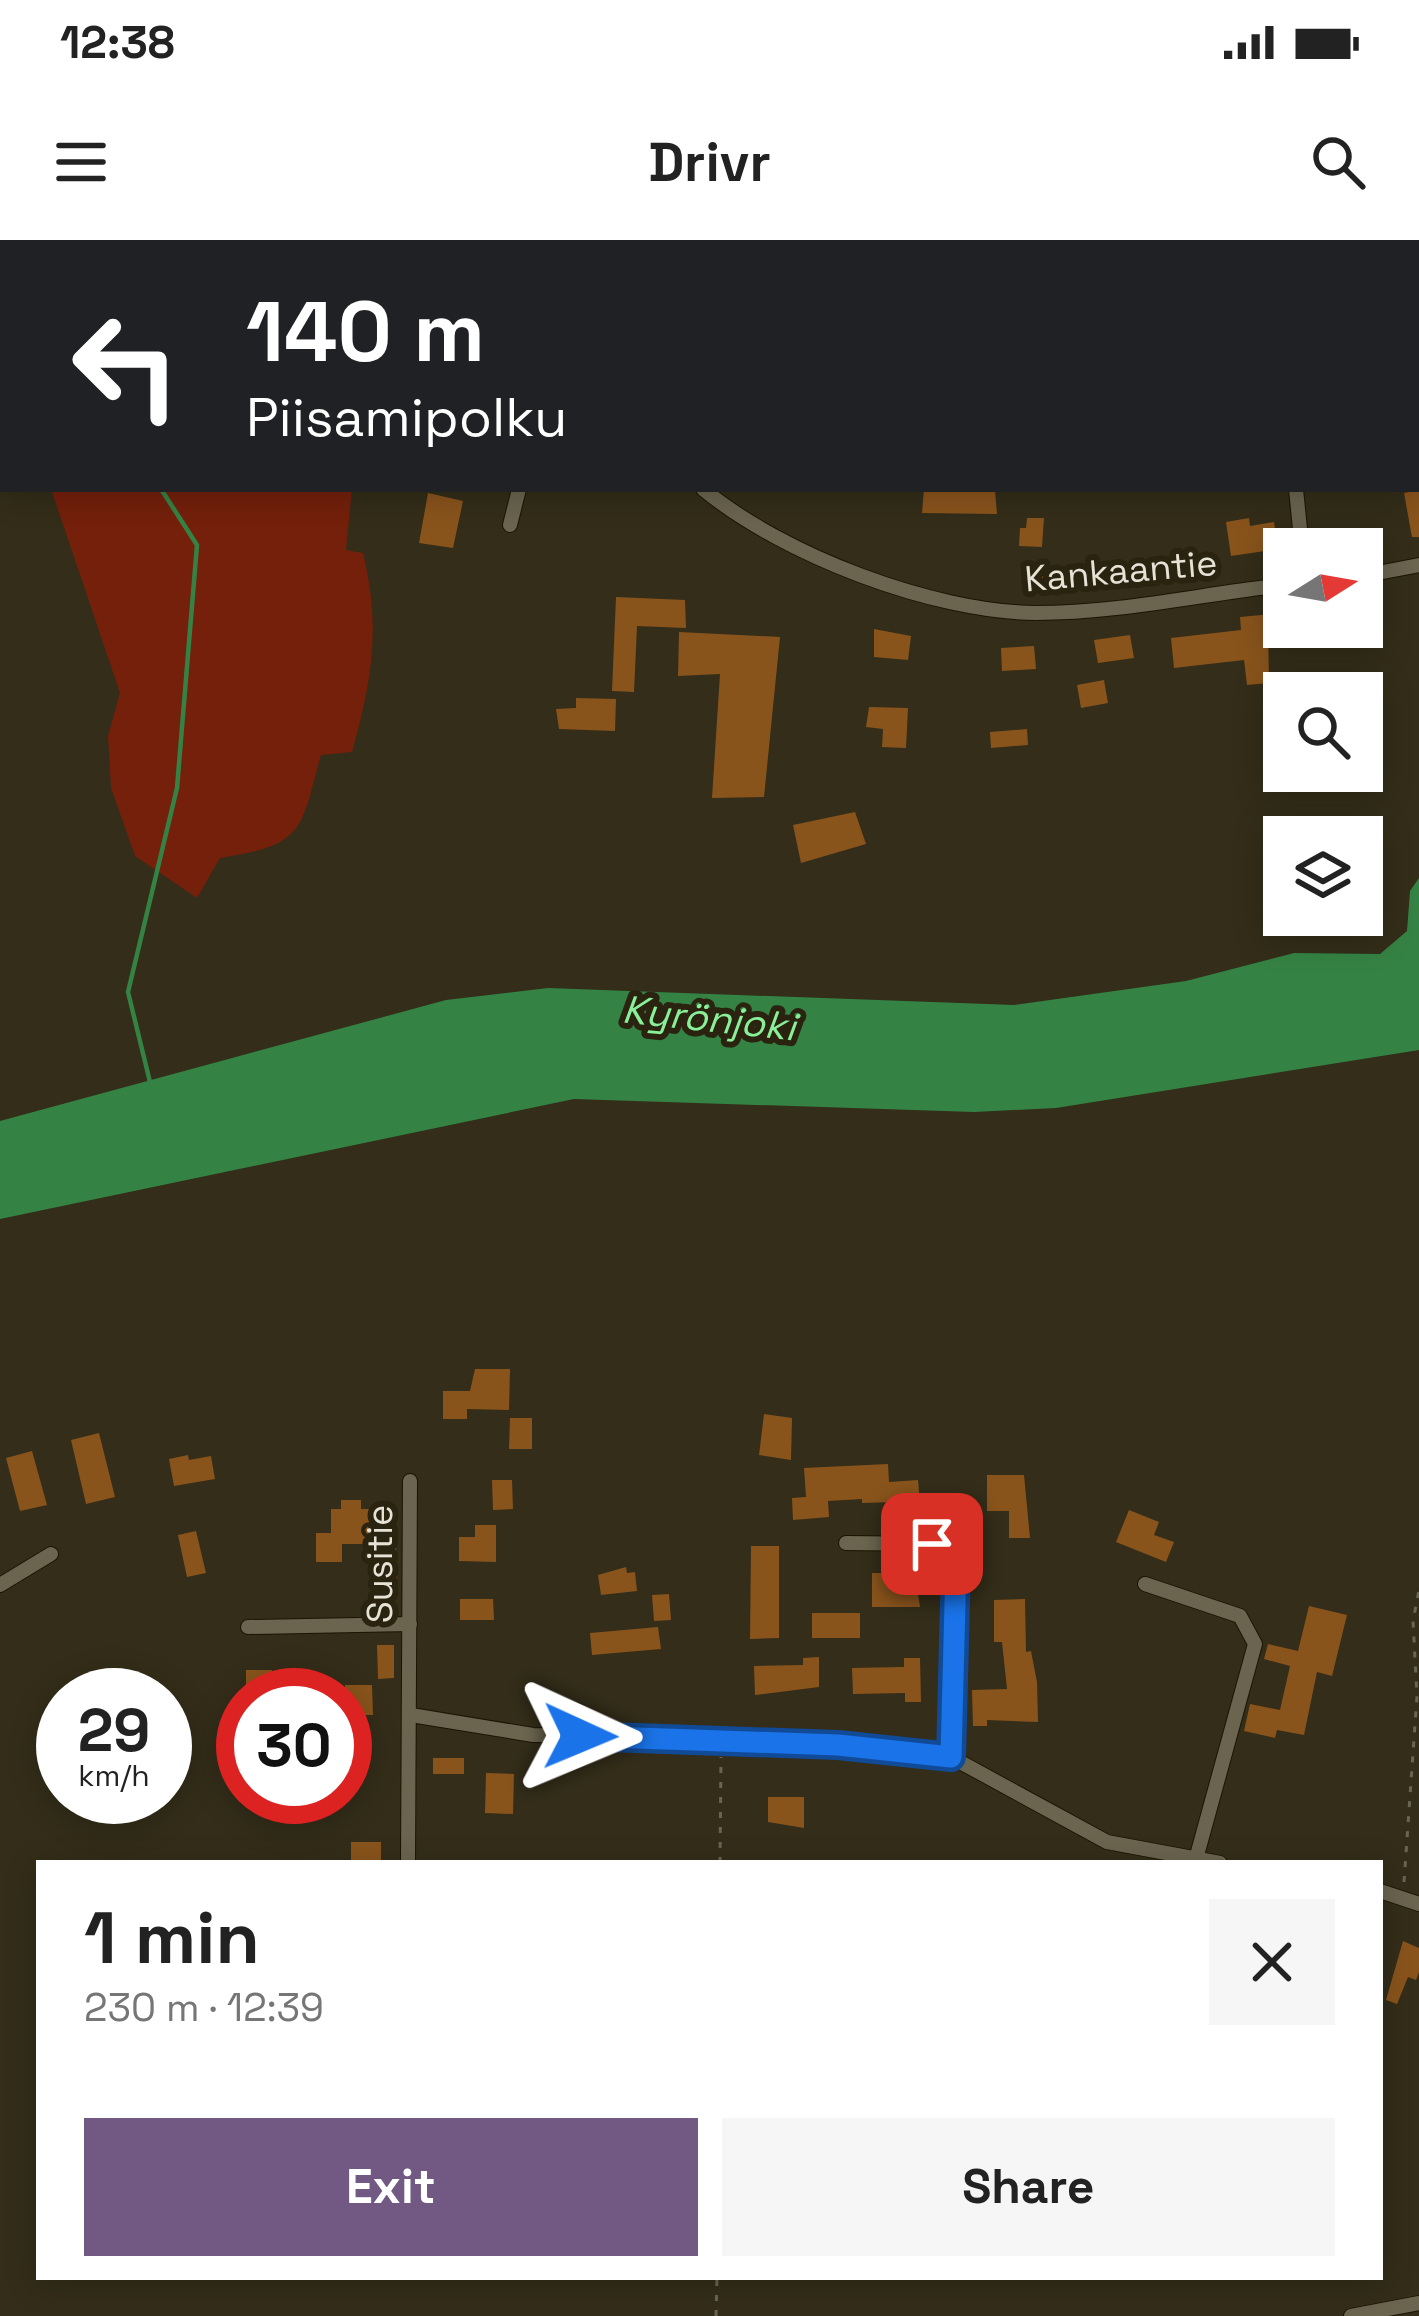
<!DOCTYPE html>
<html lang="en">
<head>
<meta charset="utf-8">
<style>
	:root { --surface:#fff; --page:#f6f6f6; --text:#222; --muted:#767676; --accent:#725984 }
	body { margin:0; font-family:"Space Grotesk",sans-serif; background:var(--page); color:var(--text); height:100vh; display:flex; flex-direction:column; font-size:45px; white-space:nowrap }
	* { box-sizing:border-box; margin:0 }
	p { font-size:39px; color:var(--muted) }
	.icon { flex:none; width:66px; height:66px; fill:none; stroke:currentColor; stroke-width:2; stroke-linecap:round; stroke-linejoin:round }
	.map { position:relative; flex:1; overflow:hidden }
	.panel { position:absolute; left:36px; top:1620px; width:1347px; height:420px; display:flex; flex-direction:column; background:var(--surface); border-radius:0px; box-shadow:0 6px 30px #0003 }
	.panel>* { flex:none }
	.banner { position:absolute; left:0px; top:0px; width:1419px; height:252px; box-shadow:0 6px 30px #0003; background:#202124; color:#fff; overflow:hidden }
	.needle { width:78px; rotate:79deg }
	.buttons { position:absolute; left:1263px; top:288px; display:grid; gap:24px }
	.buttons a { display:grid; place-items:center; width:120px; height:120px; border-radius:0px; background:var(--surface); box-shadow:0 6px 30px #0003; font-size:60px }
	.speed { position:absolute; left:36px; top:1428px; display:flex; gap:24px; font-size:60px; font-weight:700; text-align:center }
	.speed>* { display:grid; place-content:center; width:156px; height:156px; border-radius:50%; background:var(--surface); box-shadow:0 6px 30px #0003; line-height:1 }
	.speed small { font-size:30px; font-weight:400 }
	.speed .limit { border:18px solid #d22; background:#fff; color:#111 }
	.pin { position:absolute; display:grid; place-items:center; width:102px; height:102px; color:#fff; margin:-51px; border-radius:24px; box-shadow:0 6px 18px #0006 }
	.me { position:absolute; width:132px; margin:-66px; rotate:91deg; stroke-linejoin:round; filter:drop-shadow(0 0 9px #0008) }
	.turn { display:flex; align-items:center; gap:42px; height:252px; padding:0 48px; font-size:54px }
	.turn .icon { width:156px; height:156px; stroke-width:2.5 }
	.turn b { display:block; font-size:84px; line-height:102px }
	.round { display:grid; place-items:center; flex:none; width:126px; height:126px; border-radius:0px; background:var(--page) }
	.head { display:flex; align-items:center; justify-content:space-between; height:204px; padding:0 48px }
	h1 { font-size:72px; font-weight:800; line-height:90px }
	.action { display:flex; gap:24px; margin-top:auto; padding:24px 48px }
	.action a { flex:1; height:138px; border-radius:0px; background:var(--accent); color:#fff; font-size:48px; font-weight:800; line-height:138px; text-align:center }
	.action a+a { background:var(--page); color:var(--text) }
	.status { display:flex; justify-content:space-between; align-items:center; height:84px; padding:0 60px; background:var(--surface); direction:ltr }
	.status svg { height:33px; fill:currentColor }
	header { display:flex; justify-content:space-between; align-items:center; height:156px; padding:0 48px; background:var(--surface); font-size:54px; font-weight:800 }
	.map>svg:first-child { display:block }
</style>
</head>
<body>
<div class="status"><b>12:38</b><svg viewBox="0 0 49 12"><path d="M0 12V9h3v3zM5 12V6h3v6zM10 12V3h3v9zM15 12V0h3v12zM26 1h20v11H26zM47 4h2v5h-2z"/></svg></div>
<header><svg class="icon" aria-label="menu" viewBox="0 0 24 24"><path d="M4 6h16M4 12h16M4 18h16"/></svg>Drivr<svg class="icon" aria-label="search" viewBox="0 0 24 24"><circle cx="10" cy="10" r="6"/><path d="M15 15l6 6"/></svg></header>
<div class="map">
<svg width="1419" height="2076" viewBox="0 0 1419 2076">
	<rect width="100%" height="100%" fill="#332d19"/>
	<path fill="#74200b" d="M51 249H352L346 310 363 313C381 387 372 441 352 512L321 515C300 592 304 605 220 618L197 658 135 616 111 548 108 496 120 453Z"/>
	<polygon fill="#358344" points="1419,638 1419,810 1056,868 974,872 574,859 0,979 0,881 446,760 548,748 1014,765 1186,741 1294,713 1380,714 1407,691 1410,651"/>
	<g fill="none" stroke-linecap="round" stroke-linejoin="round">
		<g stroke="#358344" stroke-width="4.5">
			<polyline points="134,3 137,0"/>
			<polyline points="0,65 3,67"/>
			<polyline points="150,842 128,752 177,548 197,305 161,249"/>
		</g>
	</g>
	<g fill="#89541c">
		<polygon points="924,249 995,250 997,274 922,273"/>
		<polygon points="1419,250 1419,297 1412,297 1404,253"/>
		<polygon points="428,253 463,261 453,308 419,303"/>
		<polygon points="1027,278 1044,278 1042,307 1019,306 1020,288 1026,288"/>
		<polygon points="1249,278 1250,286 1274,282 1278,309 1231,316 1226,282"/>
		<polygon points="1087,330 1088,349 1039,353 1038,334"/>
		<polygon points="616,357 685,360 686,388 637,386 634,452 612,451"/>
		<polygon points="1283,373 1284,387 1268,388 1269,443 1247,445 1244,420 1174,428 1171,398 1241,390 1240,377"/>
		<polygon points="874,389 911,396 908,420 874,417"/>
		<polygon points="679,392 780,397 764,557 712,558 720,434 678,436"/>
		<polygon points="1130,395 1134,418 1098,423 1094,400"/>
		<polygon points="1034,406 1036,429 1002,431 1001,408"/>
		<polygon points="1104,440 1108,463 1081,468 1077,445"/>
		<polygon points="576,458 616,459 615,491 559,489 556,469 576,468"/>
		<polygon points="869,467 908,468 906,508 882,507 883,489 866,487"/>
		<polygon points="1027,489 1028,505 991,508 990,492"/>
		<polygon points="855,572 866,604 801,623 793,585"/>
		<polygon points="475,1129 510,1129 509,1170 467,1169 467,1179 443,1179 443,1151 470,1151"/>
		<polygon points="764,1174 792,1178 791,1220 759,1215"/>
		<polygon points="510,1178 532,1178 532,1209 509,1209"/>
		<polygon points="99,1193 115,1257 86,1264 71,1200"/>
		<polygon points="32,1211 47,1265 20,1271 6,1218"/>
		<polygon points="188,1215 189,1220 211,1216 215,1239 174,1246 169,1219"/>
		<polygon points="888,1224 889,1242 918,1240 921,1274 897,1276 896,1262 862,1263 862,1259 828,1261 829,1277 793,1280 792,1258 806,1257 804,1228"/>
		<polygon points="987,1235 1024,1235 1030,1298 1009,1298 1009,1271 987,1271"/>
		<polygon points="492,1240 512,1240 513,1269 493,1270"/>
		<polygon points="341,1260 361,1260 361,1269 371,1269 372,1304 342,1304 342,1322 316,1322 316,1293 331,1293 331,1269 341,1269"/>
		<polygon points="1129,1270 1159,1282 1154,1295 1174,1302 1166,1322 1116,1302"/>
		<polygon points="475,1285 496,1285 496,1322 459,1321 459,1297 475,1297"/>
		<polygon points="196,1291 206,1333 187,1337 178,1295"/>
		<polygon points="751,1306 779,1306 779,1398 750,1399"/>
		<polygon points="396,1307 397,1358 373,1359 372,1308"/>
		<polygon points="626,1327 627,1333 635,1332 637,1351 601,1355 598,1335"/>
		<polygon points="872,1333 915,1333 920,1367 872,1367"/>
		<polygon points="669,1354 671,1380 654,1381 652,1355"/>
		<polygon points="460,1359 493,1359 494,1380 460,1380"/>
		<polygon points="1025,1359 1026,1412 1031,1411 1037,1442 1038,1482 987,1480 987,1486 973,1486 972,1450 1007,1449 1002,1402 994,1402 994,1360"/>
		<polygon points="1309,1366 1347,1375 1332,1436 1317,1432 1304,1495 1277,1490 1275,1498 1244,1491 1250,1464 1280,1470 1290,1426 1264,1419 1268,1404 1298,1411"/>
		<rect x="812" y="1373" width="48" height="25"/>
		<polygon points="658,1387 661,1409 592,1415 590,1393"/>
		<polygon points="377,1405 394,1405 394,1438 378,1439"/>
		<polygon points="819,1417 819,1447 755,1455 754,1426 803,1425 803,1418"/>
		<polygon points="904,1418 920,1418 921,1462 905,1462 905,1453 853,1454 852,1428 904,1427"/>
		<rect x="246" y="1430" width="26" height="25"/>
		<polygon points="345,1445 372,1445 373,1475 345,1475"/>
		<rect x="433" y="1518" width="31" height="16"/>
		<polygon points="486,1533 514,1534 513,1574 485,1573"/>
		<polygon points="768,1557 804,1557 804,1588 768,1582"/>
		<rect x="351" y="1602" width="30" height="21"/>
		<polygon points="1403,1701 1419,1708 1419,1732 1416,1740 1408,1737 1397,1764 1386,1760"/>
	</g>
	<g fill="none" stroke-linecap="round" stroke-linejoin="round">
		<defs>
			<g id="street">
				<polyline points="386,0 390,3"/>
				<polyline points="1282,0 1282,3"/>
				<polyline points="655,3 657,0"/>
				<path d="M703 249C783 315 932 372 1036 373 1119 373 1202 354 1284 345"/>
				<polyline points="1296,249 1302,309"/>
				<polyline points="510,285 519,249"/>
				<polyline points="1362,336 1419,325"/>
				<polyline points="846,1303 932,1304 956,1325 951,1517"/>
				<polyline points="1145,1344 1240,1376 1255,1404 1196,1619"/>
				<polyline points="0,1345 51,1314"/>
				<polyline points="248,1387 410,1384"/>
				<polyline points="411,1475 533,1495 721,1498 951,1517 1107,1602 1220,1623"/>
				<polyline points="408,1623 410,1241"/>
				<polyline points="1380,1651 1419,1664"/>
				<polyline points="1351,2076 1419,2063"/>
			</g>
		</defs>
		<use href="#street" stroke="#1b1503" stroke-width="16"/>
		<g stroke="#6a6453" stroke-width="3" stroke-dasharray="6 9" stroke-linecap="butt">
			<polyline points="720,1623 721,1517"/>
			<polyline points="1404,1642 1417,1456 1413,1381 1419,1350"/>
			<polyline points="716,2076 717,2037"/>
		</g>
		<use href="#street" stroke="#6b644f" stroke-width="14"/>
	</g>
	<g fill="none" stroke-linecap="round" stroke-linejoin="round">
		<defs>
			<polyline id="route" points="580,1496 838,1505 951,1517 956,1325 932,1304"/>
		</defs>
		<use href="#route" stroke="#114b97" stroke-width="30"/>
		<use href="#route" stroke="#1a73e8" stroke-width="21"/>
	</g>
	<g text-anchor="middle" dominant-baseline="central" stroke-width="12" stroke-linejoin="round" paint-order="stroke">
		<g font-size="36" fill="#e6e2d6" stroke="#292310">
			<text transform="translate(1121 331) rotate(-5)">Kankaantie</text>
			<text transform="translate(380 1324) rotate(-90)">Susitie</text>
		</g>
		<g font-size="39" font-style="italic" fill="#89ef98" stroke="#292310">
			<text transform="translate(709 778) rotate(6)">Kyrönjoki</text>
		</g>
	</g>
</svg>
<div class="buttons">
<a><svg class="needle" viewBox="-14 -14 28 28"><path d="M0-13l5 13h-10z" fill="#e53935"/><path d="M0 13l5-13h-10z" fill="#767676"/></svg></a>
<a><svg class="icon" aria-label="search" viewBox="0 0 24 24"><circle cx="10" cy="10" r="6"/><path d="M15 15l6 6"/></svg></a>
<a><svg class="icon" aria-label="layers" viewBox="0 0 24 24"><path d="M12 4l9 5-9 5-9-5zM3 14l9 5 9-5"/></svg></a>
</div>
<div class="speed"><div>29<small>km/h</small></div><div class="limit">30</div></div>
<div class="pin" style="left:932px;top:1304px;background:#d93025"><svg class="icon" aria-label="arrive" viewBox="0 0 24 24"><path d="M6 21V4h12l-3 4 3 4H6"/></svg></div>
<svg class="me" style="left:580px;top:1496px" viewBox="-20 -20 40 40"><path d="M0-17L14 15 0 8-14 15z" fill="#1a73e8" stroke="#fff" stroke-width="4"/></svg>
<div class="banner">
<div class="turn"><svg class="icon" aria-label="left" viewBox="0 0 24 24"><path d="M17 20v-9H6M10 6l-5 5 5 5"/></svg><div><b>140 m</b>Piisamipolku</div></div>
</div>
<section class="panel">
<div class="head"><div><h1>1 min</h1><p>230 m · 12:39</p></div><a class="round"><svg class="icon" aria-label="close" viewBox="0 0 24 24"><path d="M6 6l12 12M18 6L6 18"/></svg></a></div>
<div class="action"><a>Exit</a><a>Share</a></div>
</section>
</div>
</body>
</html>
